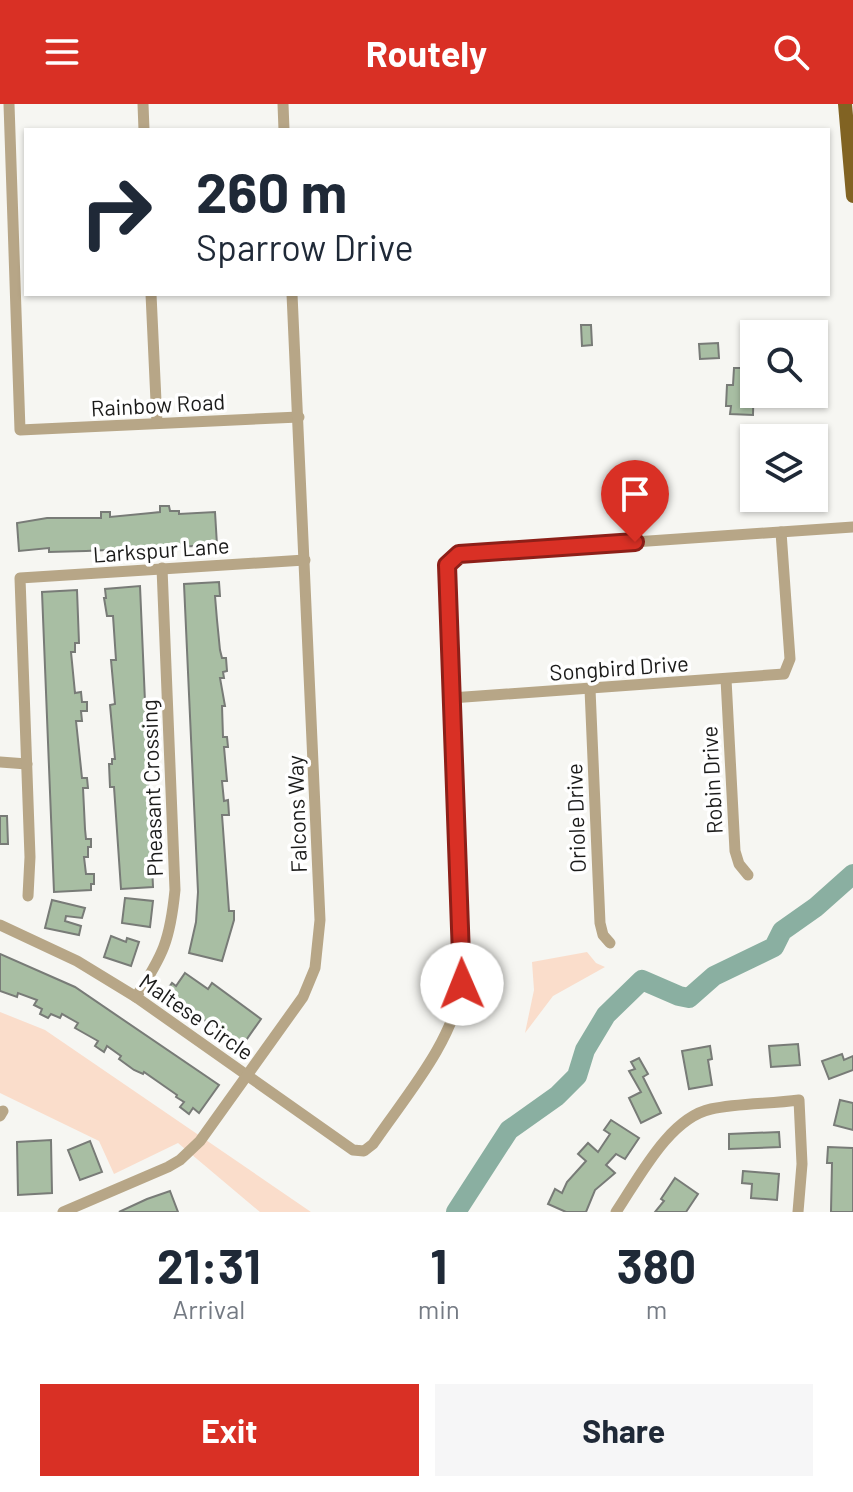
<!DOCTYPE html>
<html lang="en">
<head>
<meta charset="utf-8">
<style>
	:root { --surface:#fff; --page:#f6f6f7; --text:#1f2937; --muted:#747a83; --accent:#d93025 }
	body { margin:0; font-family:Barlow,sans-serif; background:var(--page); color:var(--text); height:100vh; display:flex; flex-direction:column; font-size:30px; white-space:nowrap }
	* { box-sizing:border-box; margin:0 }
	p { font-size:26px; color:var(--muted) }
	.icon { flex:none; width:44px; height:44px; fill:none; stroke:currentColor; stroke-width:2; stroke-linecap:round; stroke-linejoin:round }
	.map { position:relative; height:1108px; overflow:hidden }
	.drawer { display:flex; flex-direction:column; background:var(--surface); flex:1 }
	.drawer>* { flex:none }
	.guide { position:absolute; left:24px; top:24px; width:806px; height:168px; border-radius:0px; box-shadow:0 2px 6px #0004; background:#fff; color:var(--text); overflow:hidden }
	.tools { position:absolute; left:740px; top:216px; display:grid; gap:16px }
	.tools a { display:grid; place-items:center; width:88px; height:88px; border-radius:0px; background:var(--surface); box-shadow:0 2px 6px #0004; font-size:40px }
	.pin { position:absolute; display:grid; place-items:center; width:68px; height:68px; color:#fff; margin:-82px -34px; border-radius:50% 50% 50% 0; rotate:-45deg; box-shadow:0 0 8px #0007 }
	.pin .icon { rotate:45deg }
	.me { position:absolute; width:88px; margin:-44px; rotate:359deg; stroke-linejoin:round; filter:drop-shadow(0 0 6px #0008) }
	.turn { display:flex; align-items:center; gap:28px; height:168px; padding:0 40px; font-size:36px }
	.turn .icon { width:104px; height:104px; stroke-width:2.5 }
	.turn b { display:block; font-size:56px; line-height:68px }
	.eta { display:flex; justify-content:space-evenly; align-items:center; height:136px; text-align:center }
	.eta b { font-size:48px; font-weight:700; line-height:56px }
	.cta { display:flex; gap:16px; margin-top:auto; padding:16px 40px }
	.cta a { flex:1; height:92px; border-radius:0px; background:var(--accent); color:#fff; font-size:32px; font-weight:700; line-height:92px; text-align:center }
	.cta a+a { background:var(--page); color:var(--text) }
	header { display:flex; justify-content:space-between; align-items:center; height:104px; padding:0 40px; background:var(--accent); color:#fff; font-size:36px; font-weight:700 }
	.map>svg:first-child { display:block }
</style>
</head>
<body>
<header><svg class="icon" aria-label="menu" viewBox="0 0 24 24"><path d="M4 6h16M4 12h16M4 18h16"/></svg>Routely<svg class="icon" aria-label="search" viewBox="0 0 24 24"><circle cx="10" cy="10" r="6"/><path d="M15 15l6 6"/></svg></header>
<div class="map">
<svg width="853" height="1108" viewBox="0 0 853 1108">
	<rect width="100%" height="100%" fill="#f6f6f2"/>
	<g fill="#faddcb">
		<polygon points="587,848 596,859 605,863 553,892 525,929 534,886 532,858"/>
		<polygon points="0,908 45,926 311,1108 260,1108 178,1039 114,1070 99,1037 0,989"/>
	</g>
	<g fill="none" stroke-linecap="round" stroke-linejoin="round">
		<polyline stroke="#8aafa1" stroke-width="20" points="456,1108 509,1026 557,992 577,972 585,946 606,911 642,876 679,892 689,894 714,872 774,843 782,827 816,803 853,770"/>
	</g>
	<g fill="#a8bea3" stroke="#787b77" stroke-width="2">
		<polygon points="581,221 591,221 592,241 582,242"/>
		<polygon points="718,239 719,254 700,255 699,240"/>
		<polygon points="734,264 754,264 753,311 730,310 731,302 726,302 727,281 733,281"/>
		<polygon points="160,402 169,402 170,407 179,407 179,410 215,408 217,441 86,447 49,448 49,444 19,447 17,419 47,414 101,414 101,408 110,408 110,413 151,409 160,408"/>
		<polygon points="219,478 220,492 215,492 217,516 220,546 222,554 226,554 227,567 223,568 224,574 220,574 225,602 222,602 223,633 227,633 228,643 224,643 227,677 222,677 224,697 228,696 229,711 222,711 228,793 229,807 234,807 234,816 222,857 189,849 196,818 198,788 184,480"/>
		<polygon points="140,482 153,783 121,785 114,683 110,683 109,660 112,660 112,655 115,655 110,601 115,600 111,556 116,556 113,512 107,512 104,494 106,494 105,485"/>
		<polygon points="77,486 79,539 75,539 75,548 71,548 75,589 81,588 82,598 87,598 87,607 81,607 82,617 76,617 82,674 87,674 88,684 83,684 85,725 86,735 91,735 91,743 88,743 88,753 84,753 86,770 94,770 94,780 91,780 91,786 54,788 42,488"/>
		<polygon points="0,712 7,712 8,740 0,740"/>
		<polygon points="125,794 153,797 150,823 122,819"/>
		<polygon points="52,796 85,804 82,814 66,812 65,817 81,822 79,831 45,824"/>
		<polygon points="111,832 126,838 127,834 139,838 131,862 104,853"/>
		<polygon points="0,850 75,883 219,981 199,1009 193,1004 189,1010 180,1003 184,998 176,993 177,991 144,968 143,970 134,966 119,955 121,952 107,942 104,948 95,942 98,937 75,924 78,919 62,910 60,914 51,910 48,914 40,910 42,905 34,901 37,896 18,889 17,893 0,887"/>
		<polygon points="185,869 208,885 212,879 261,915 242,942 165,889 172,879 176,882"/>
		<polygon points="798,940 800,961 771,963 769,942"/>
		<polygon points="710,942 712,955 708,956 712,981 689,985 682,947"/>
		<polygon points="842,950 844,956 853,952 853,966 829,975 822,957"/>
		<polygon points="639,954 648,970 643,973 661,1009 641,1019 629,994 641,988 629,967 635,965 631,958"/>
		<polygon points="840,996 853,999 853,1026 834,1021"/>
		<polygon points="611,1016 639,1034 625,1055 616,1050 606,1061 615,1069 595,1086 586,1108 566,1108 548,1100 555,1085 562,1089 567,1078 586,1057 578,1050 588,1039 598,1048 610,1030 604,1026"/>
		<polygon points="779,1028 780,1043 729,1045 729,1030"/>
		<polygon points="51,1036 52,1089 18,1091 17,1038"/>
		<polygon points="90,1037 102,1068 80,1076 68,1046"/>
		<polygon points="828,1043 853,1044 853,1108 831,1108 832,1059 827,1059"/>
		<polygon points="743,1067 779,1070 777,1096 751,1094 752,1080 742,1079"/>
		<polygon points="675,1074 698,1090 686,1108 655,1108 664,1097 661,1095"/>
		<polygon points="170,1087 178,1108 119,1108 147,1095"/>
	</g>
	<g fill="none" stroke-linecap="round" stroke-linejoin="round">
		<g stroke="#b7a687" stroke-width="11">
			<polyline points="9,0 20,326 299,313"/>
			<polyline points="143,0 144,26"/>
			<polyline points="283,0 284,26"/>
			<polyline points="151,190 157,319"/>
			<polyline points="726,575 735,747 739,760 748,771"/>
			<polyline points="590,585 600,819 603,831 610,839"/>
			<polyline points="451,594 784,570 790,555 781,428"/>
			<polyline points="0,658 27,660"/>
			<polyline points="28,792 30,753 20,474 305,456"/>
			<path d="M0 821 77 857 136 893 353 1046 364 1047 373 1040C407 990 452 940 462 880L445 467 450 456 459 450 853 423"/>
			<path d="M136 893C163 851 170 837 175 786L162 464"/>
			<polyline points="0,1012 3,1007"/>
			<polyline points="63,1108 168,1063 180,1056 200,1037 303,893 315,864 320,816 292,190"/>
			<path d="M616 1108C639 1074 669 1014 711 1005 739 999 770 1000 799 996L802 1060 798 1108"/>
		</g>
		<polyline stroke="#816323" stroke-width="14" points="845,0 853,92"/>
	</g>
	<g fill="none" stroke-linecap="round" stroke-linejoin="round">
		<defs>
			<polyline id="route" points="462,880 447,461 459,450 635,438"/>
		</defs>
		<use href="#route" stroke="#8d1f18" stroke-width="20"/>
		<use href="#route" stroke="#d93025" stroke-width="14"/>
	</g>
	<g text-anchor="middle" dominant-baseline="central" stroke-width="7" stroke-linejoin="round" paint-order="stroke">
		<g font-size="22" fill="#1b1b1a" stroke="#fff">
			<text transform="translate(158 300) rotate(-3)">Rainbow Road</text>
			<text transform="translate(161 445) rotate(-4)">Larkspur Lane</text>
			<text transform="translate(619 563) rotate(-4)">Songbird Drive</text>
			<text transform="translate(711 676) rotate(-93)">Robin Drive</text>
			<text transform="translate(151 684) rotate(-92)">Pheasant Crossing</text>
			<text transform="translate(296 710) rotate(-92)">Falcons Way</text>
			<text transform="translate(575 714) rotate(-92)">Oriole Drive</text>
			<text transform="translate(197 912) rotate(35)">Maltese Circle</text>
		</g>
	</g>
</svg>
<div class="tools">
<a><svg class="icon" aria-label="search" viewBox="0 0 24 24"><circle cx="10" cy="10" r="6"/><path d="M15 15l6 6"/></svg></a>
<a><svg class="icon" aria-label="layers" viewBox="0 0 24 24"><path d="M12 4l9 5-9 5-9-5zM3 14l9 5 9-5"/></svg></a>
</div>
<div class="pin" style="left:635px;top:438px;background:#d93025"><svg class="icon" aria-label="arrive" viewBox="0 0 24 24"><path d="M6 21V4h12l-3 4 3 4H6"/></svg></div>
<svg class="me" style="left:462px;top:880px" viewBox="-20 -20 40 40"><circle r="19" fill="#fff"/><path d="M0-13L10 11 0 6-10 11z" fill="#d93025"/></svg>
<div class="guide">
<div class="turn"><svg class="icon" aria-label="right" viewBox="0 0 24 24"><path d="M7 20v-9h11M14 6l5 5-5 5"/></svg><div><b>260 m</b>Sparrow Drive</div></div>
</div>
</div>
<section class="drawer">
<div class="eta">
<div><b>21:31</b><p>Arrival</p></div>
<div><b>1</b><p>min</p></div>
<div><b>380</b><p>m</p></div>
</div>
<div class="cta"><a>Exit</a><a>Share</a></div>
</section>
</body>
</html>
